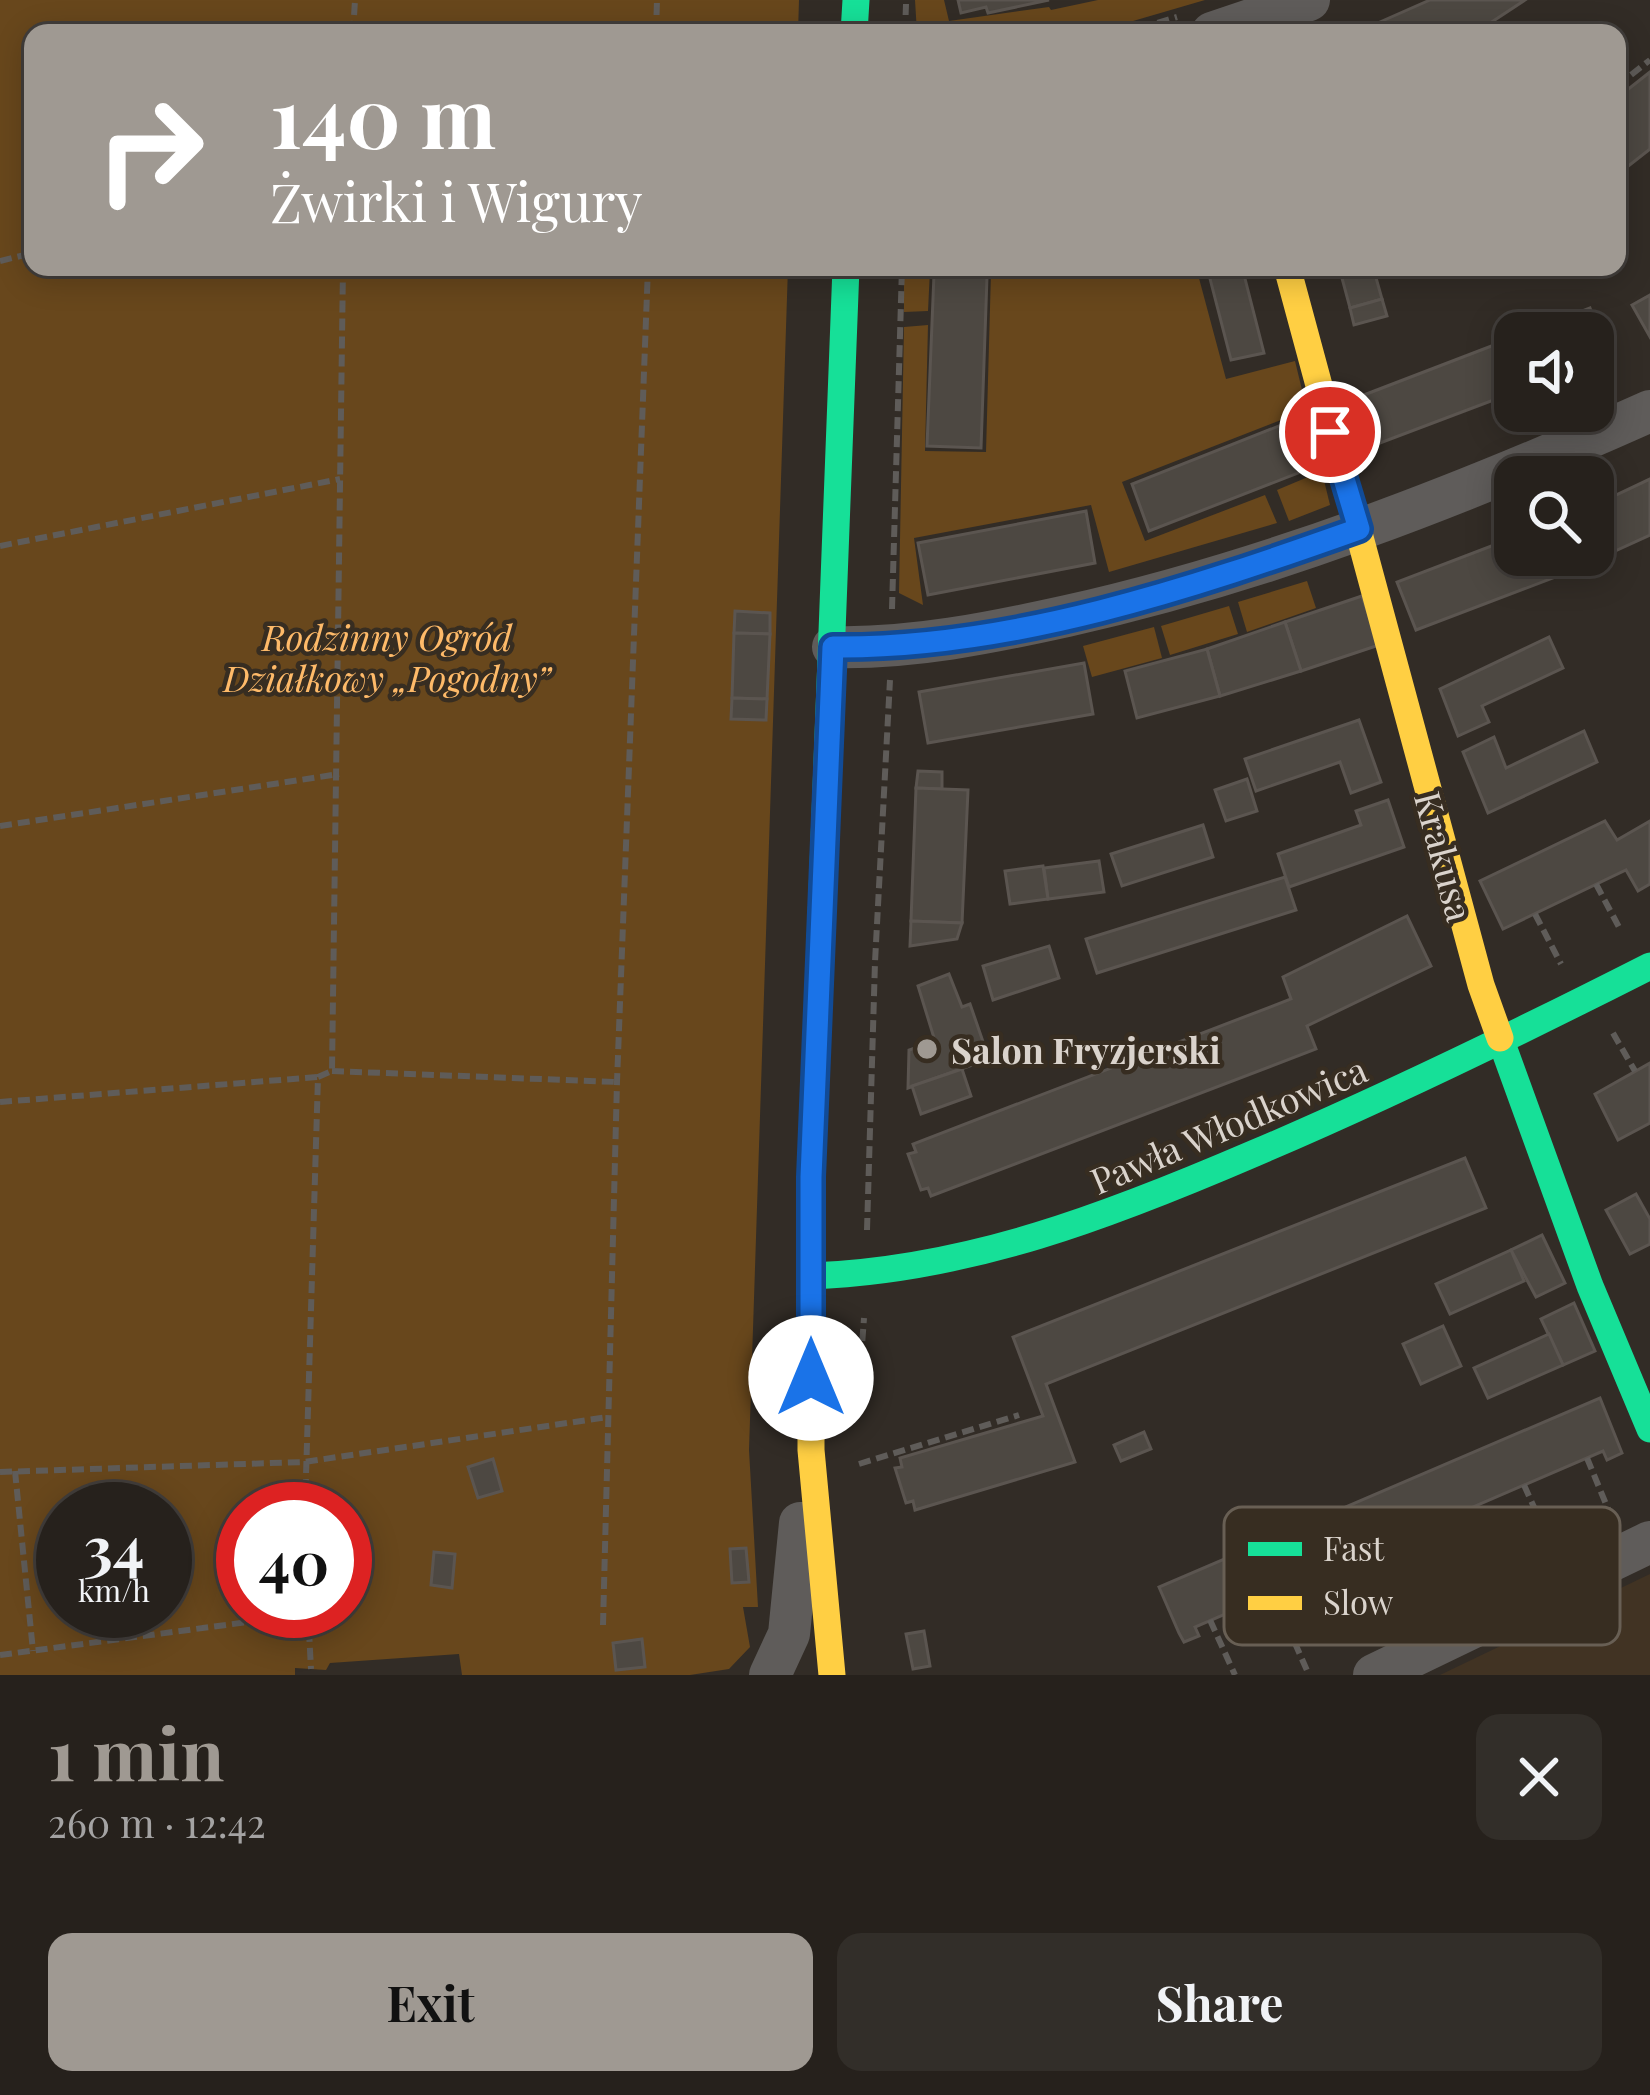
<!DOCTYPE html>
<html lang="en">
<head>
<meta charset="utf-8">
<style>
	:root { --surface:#26211c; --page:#322e29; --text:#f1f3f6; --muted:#a4a3a3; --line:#423e3b; --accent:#9f9992 }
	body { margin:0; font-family:"Playfair Display",serif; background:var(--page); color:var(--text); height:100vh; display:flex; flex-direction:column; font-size:45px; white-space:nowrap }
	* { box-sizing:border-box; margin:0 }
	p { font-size:39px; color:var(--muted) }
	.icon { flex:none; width:66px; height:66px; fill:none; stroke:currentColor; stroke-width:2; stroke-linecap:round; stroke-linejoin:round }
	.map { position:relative; height:1675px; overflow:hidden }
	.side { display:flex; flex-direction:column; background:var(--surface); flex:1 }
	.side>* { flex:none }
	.hud { position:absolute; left:24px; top:24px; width:1602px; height:252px; border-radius:24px; box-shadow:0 6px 30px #0003,0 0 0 3px var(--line); background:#9f9992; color:#fff; overflow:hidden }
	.fabs { position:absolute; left:1494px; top:312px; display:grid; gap:24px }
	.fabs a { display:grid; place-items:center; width:120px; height:120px; border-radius:24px; background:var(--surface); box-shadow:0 6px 30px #0003,0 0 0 3px var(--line); font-size:60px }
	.speed { position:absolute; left:36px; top:1482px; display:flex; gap:24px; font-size:60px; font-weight:700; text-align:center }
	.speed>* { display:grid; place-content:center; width:156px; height:156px; border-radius:50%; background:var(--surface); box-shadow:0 6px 30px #0003,0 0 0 3px var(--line); line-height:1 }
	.speed small { font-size:30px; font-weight:400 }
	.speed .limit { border:18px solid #d22; background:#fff; color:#111 }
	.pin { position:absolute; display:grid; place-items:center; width:102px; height:102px; color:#fff; margin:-51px; border:6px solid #fff; border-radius:50%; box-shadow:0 3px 12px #0007 }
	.me { position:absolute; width:132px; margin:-66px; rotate:0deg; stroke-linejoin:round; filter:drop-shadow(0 0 9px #0008) }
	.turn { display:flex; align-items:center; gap:42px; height:252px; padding:0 48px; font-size:54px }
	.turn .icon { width:156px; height:156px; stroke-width:2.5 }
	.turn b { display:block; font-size:84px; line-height:102px }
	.round { display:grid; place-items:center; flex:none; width:126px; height:126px; border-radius:24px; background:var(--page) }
	.headline { display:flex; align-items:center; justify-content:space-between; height:204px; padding:0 48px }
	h1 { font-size:72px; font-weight:700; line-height:90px; color:var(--accent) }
	.cta { display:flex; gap:24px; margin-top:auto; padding:24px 48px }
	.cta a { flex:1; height:138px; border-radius:24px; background:var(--accent); color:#111; font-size:48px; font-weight:700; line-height:138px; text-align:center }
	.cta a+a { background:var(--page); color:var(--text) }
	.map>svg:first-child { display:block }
</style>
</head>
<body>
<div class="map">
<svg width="1650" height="1675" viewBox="0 0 1650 1675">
	<rect width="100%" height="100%" fill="#322c26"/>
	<polygon fill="#413323" points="1650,1574 1650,1675 1440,1675"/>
	<g fill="#68471c" fill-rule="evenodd">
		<path d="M0 0H799L798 33H33V267H788L749 1450 758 1607H743L750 1647 729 1669 690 1675H462L459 1654 330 1663 326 1670 295 1668V1675H0ZM63 1509H165V1611H63ZM243 1509H345V1611H243Z"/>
		<polygon points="915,0 944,0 949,21 1049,7 1051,10 1098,0 1205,0 1092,33 917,33"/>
		<polygon points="904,267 1196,267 1226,379 1295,361 1330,505 1289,521 1277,490 1315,474 1294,415 1122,482 1145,541 1265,495 1277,523 1109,572 1091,505 914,538 923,605 899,593 904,327 928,325 925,451 986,452 991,272 930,270 928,311 904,312"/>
		<polygon points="1307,581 1316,608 1247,632 1238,602"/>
		<polygon points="1229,606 1238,634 1170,655 1161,626"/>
		<polygon points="1154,627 1162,658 1092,677 1083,646"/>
	</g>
	<g fill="#4d4842" stroke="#5b5550" stroke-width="3">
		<polygon points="958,0 1049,0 988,13 986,7 961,13"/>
		<polygon points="1430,0 1525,0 1475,33 1355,33"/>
		<polygon points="1650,72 1650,149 1617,175 1617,98"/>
		<polygon points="1207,267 1242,267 1264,353 1231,360"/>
		<polygon points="1339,267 1373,267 1382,299 1350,308"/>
		<polygon points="934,274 987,277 981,448 927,446"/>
		<polygon points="1650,295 1650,337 1632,305"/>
		<polygon points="1382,299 1387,316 1354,325 1350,308"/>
		<polygon points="1590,308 1608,356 1593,362 1593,333 1525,333"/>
		<polygon points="1515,337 1515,392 1372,446 1356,398"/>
		<polygon points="1289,422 1306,470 1149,531 1132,484"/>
		<polygon points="1650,479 1650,535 1615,551 1593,506"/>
		<polygon points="1086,511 1095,563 928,595 918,543"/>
		<polygon points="1515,537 1515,555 1568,555 1574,570 1416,630 1397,582"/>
		<polygon points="1362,596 1379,645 1301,671 1285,622"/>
		<polygon points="735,611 770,613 770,634 734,633"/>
		<polygon points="1285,622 1301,671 1220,696 1207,649"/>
		<polygon points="734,633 770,634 767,699 732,698"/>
		<polygon points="1549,637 1563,668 1482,706 1489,722 1458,736 1440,689"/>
		<polygon points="1207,649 1220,696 1137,718 1125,671"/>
		<polygon points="1084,663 1093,714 928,743 919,692"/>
		<polygon points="732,698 767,699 766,720 731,719"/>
		<polygon points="1359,720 1381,782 1351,793 1340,762 1256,791 1245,759"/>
		<polygon points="1584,731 1597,762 1488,813 1463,752 1494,737 1506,768"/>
		<polygon points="918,771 942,772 942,789 916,788"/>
		<polygon points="1247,779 1257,811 1226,821 1215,790"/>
		<polygon points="916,788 968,790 962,923 911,921"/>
		<polygon points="1388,800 1404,847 1289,887 1278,854 1361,825 1356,811"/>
		<polygon points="1605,821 1617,840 1650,821 1650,884 1638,891 1626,870 1503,929 1480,881"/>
		<polygon points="1203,825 1213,857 1122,886 1111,854"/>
		<polygon points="1099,861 1104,892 1048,899 1044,868"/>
		<polygon points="1043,866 1048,899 1010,904 1005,871"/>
		<polygon points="1285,877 1296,910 1097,973 1086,939"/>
		<polygon points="1407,916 1431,966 1307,1026 1316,1049 931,1196 928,1188 921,1190 908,1154 916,1152 913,1144 1291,999 1283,977"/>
		<polygon points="911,921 962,923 957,939 910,946"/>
		<polygon points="1049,946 1059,978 993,1000 983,966"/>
		<polygon points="949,974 962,1007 970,1004 989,1059 908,1088 909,1050 935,1041 918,986"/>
		<polygon points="1650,1063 1650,1123 1618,1140 1595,1094"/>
		<polygon points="962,1069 971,1096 921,1114 912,1086"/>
		<polygon points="1465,1158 1486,1208 1046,1384 1075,1462 915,1510 913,1501 906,1503 895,1468 902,1467 900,1458 1043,1416 1013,1337"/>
		<polygon points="1636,1194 1650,1219 1650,1244 1630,1254 1606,1210"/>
		<polygon points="1542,1235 1565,1283 1536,1297 1511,1250"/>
		<polygon points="1511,1250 1524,1281 1450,1314 1436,1284"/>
		<polygon points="1574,1303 1595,1351 1563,1365 1541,1319"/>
		<polygon points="1443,1326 1461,1366 1421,1384 1403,1344"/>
		<polygon points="1549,1334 1563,1365 1488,1398 1474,1368"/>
		<polygon points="1600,1398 1622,1453 1607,1460 1603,1451 1195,1627 1199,1636 1184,1642 1179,1633 1159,1587"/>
		<polygon points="1144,1432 1151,1449 1121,1461 1114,1445"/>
		<polygon points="493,1459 502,1491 478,1498 468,1467"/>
		<polygon points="746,1548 749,1582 732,1583 730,1549"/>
		<polygon points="434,1552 455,1554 452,1588 431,1585"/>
		<polygon points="924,1631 930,1666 913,1669 906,1634"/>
		<polygon points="642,1639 645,1667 616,1670 613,1643"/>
	</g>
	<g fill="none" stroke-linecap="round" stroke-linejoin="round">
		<g stroke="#5f5c59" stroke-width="6" stroke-dasharray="12 6" stroke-linecap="butt">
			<polyline points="353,33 355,0"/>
			<polyline points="656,33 657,0"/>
			<polyline points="905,33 906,4"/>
			<polyline points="1123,33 1177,17"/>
			<polyline points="1617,86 1650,60"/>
			<polyline points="0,261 33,253"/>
			<polyline points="0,546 340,479"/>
			<polyline points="892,609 902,267"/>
			<polyline points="0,826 339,774"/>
			<polyline points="1596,884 1620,929"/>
			<polyline points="1535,914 1561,964"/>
			<polyline points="1613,1033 1635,1071"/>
			<polyline points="332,1071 617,1082"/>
			<polyline points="0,1102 318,1077"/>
			<polyline points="867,1230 875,962 890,680"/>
			<polyline points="861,1359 864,1318"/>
			<polyline points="1587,1458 1613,1521"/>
			<polyline points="859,1464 1019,1415"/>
			<polyline points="15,1471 33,1651"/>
			<polyline points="0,1472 304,1462 608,1417"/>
			<polyline points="1524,1485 1552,1547"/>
			<polyline points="305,1509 318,1077 332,1071 343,267"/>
			<polyline points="1461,1512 1491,1580"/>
			<polyline points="1397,1540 1427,1608"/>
			<polyline points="1336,1566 1368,1640"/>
			<polyline points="1273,1593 1309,1675"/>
			<polyline points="308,1612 311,1669"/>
			<polyline points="1210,1620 1235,1675"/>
			<polyline points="603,1625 617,1082 648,267"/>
			<polyline points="0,1655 308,1614"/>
		</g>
		<g stroke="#5f5c5a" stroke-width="42">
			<polyline points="1212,33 1309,0"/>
			<path d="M833 647C911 649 990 633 1067 616 1268 571 1462 495 1650 411"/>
			<polyline points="770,1675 789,1634 800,1523"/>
			<polyline points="1374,1675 1650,1542"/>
		</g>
		<g stroke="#16e098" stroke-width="27">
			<polyline points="854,33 856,0"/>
			<polyline points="817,1023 846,267"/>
			<polyline points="1500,1038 1590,1286 1650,1429"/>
			<path d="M811 1276C969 1270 1111 1215 1255 1153 1389 1096 1520 1032 1650 966"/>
		</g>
		<g stroke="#ffcf43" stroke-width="27">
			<polyline points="1287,267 1481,985 1500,1038"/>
			<polyline points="817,1023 811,1177 811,1450 832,1675"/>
		</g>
	</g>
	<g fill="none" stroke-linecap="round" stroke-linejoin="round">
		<defs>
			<path id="route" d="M811 1378V1177L833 647C1011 649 1193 588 1359 529L1330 432"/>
		</defs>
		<use href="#route" stroke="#114b97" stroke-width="30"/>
		<use href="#route" stroke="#1a73e8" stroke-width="21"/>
	</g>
	<circle fill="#9f9992" stroke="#372d21" stroke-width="4.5" cx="927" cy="1049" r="12"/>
	<g text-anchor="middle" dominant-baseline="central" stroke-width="9" stroke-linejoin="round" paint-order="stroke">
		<g font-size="36" font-style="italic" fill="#feba69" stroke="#372d21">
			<text x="387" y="636">Rodzinny Ogród<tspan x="387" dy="41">Działkowy „Pogodny”</tspan></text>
		</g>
		<g font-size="36" fill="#dad3cc" stroke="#372d21">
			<text transform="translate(1445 856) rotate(75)">Krakusa</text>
			<text transform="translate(1228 1124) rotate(-23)">Pawła Włodkowica</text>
		</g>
		<g font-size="36" font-weight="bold" fill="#dad3cc" stroke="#372d21" text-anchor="start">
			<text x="951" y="1049">Salon Fryzjerski</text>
		</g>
	</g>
	<rect x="1224" y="1507" width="396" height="138" rx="18" fill="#372d21" stroke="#685f54" stroke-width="3"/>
	<rect x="1248" y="1542" width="54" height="14" fill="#16e098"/>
	<rect x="1248" y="1596" width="54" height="14" fill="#ffcf43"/>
	<g font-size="33" fill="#dad3cc">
		<text x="1323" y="1561">Fast</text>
		<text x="1323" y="1615">Slow</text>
	</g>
</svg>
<div class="fabs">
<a><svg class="icon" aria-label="sound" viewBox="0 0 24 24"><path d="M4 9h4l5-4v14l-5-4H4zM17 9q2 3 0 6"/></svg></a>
<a><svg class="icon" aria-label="search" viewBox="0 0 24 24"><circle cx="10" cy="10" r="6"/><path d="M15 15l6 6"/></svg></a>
</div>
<div class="speed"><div>34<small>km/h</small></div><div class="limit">40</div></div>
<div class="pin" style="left:1330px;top:432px;background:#d93025"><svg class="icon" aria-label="arrive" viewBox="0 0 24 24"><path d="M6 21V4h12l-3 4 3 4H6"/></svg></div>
<svg class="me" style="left:811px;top:1378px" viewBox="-20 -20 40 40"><circle r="19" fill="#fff"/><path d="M0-13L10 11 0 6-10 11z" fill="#1a73e8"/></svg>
<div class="hud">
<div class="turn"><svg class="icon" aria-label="right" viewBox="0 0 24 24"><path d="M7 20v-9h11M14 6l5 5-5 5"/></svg><div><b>140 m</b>Żwirki i Wigury</div></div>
</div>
</div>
<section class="side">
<div class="headline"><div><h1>1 min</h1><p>260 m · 12:42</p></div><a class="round"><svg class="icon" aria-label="close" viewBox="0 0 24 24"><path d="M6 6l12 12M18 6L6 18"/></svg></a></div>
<div class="cta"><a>Exit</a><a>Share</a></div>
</section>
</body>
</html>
